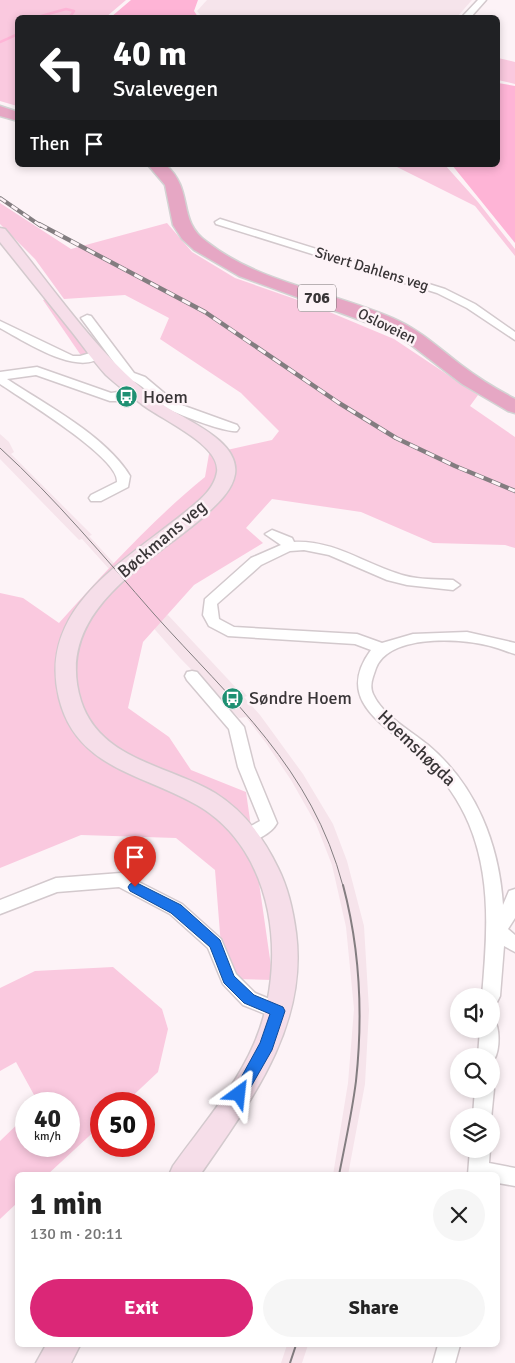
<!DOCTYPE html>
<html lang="en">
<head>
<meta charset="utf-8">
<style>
	:root { --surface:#fff; --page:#f6f6f6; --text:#222; --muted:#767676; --accent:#db2777 }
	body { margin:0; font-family:Signika,sans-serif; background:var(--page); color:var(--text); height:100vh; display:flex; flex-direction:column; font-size:19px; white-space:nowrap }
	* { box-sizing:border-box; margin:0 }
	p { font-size:16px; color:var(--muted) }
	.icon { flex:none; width:28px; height:28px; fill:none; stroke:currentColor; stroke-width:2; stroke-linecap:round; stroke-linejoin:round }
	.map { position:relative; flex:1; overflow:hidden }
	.sheet { position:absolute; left:15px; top:1172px; width:485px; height:175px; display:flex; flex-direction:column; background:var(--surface); border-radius:8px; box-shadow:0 2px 8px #0003 }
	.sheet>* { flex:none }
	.guide { position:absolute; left:15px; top:15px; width:485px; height:152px; border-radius:8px; box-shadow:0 2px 8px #0003; background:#202124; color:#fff; overflow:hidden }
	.buttons { position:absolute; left:450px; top:988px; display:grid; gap:10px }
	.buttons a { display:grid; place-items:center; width:50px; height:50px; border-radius:50%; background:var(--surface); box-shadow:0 2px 8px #0003; font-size:25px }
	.speed { position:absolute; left:15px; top:1092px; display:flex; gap:10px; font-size:25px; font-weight:700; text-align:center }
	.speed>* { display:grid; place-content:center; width:65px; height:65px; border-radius:50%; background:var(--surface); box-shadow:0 2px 8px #0003; line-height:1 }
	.speed small { font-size:12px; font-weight:400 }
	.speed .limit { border:8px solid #d22; background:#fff; color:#111 }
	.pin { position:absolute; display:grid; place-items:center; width:42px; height:42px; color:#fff; margin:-51px -21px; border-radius:50% 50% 50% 0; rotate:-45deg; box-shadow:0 0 5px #0007 }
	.pin .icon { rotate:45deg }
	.me { position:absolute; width:55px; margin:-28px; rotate:30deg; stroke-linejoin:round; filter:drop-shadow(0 0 4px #0008) }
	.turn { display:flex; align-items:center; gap:18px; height:105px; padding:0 15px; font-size:22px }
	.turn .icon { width:65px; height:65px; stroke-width:2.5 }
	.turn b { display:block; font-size:35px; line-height:42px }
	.then { display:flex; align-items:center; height:48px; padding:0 15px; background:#0003; gap:10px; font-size:19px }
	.round { display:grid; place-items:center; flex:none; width:52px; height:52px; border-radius:26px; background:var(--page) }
	.overview { display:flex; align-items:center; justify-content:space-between; height:85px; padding:0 15px }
	h1 { font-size:30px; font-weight:800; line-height:38px }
	.action { display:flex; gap:10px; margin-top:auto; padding:10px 15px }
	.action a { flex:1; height:58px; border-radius:30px; background:var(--accent); color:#fff; font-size:20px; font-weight:800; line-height:58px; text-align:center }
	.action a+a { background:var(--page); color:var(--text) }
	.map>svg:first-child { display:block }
</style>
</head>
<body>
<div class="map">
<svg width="515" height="1363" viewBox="0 0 515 1363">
	<rect width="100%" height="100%" fill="#fdf3f7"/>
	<g fill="#f6e4eb">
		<polygon points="207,0 472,0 457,17 202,17 197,11"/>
		<polygon points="0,434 9,442 14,452 11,454 92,535 89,536 163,617 168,615 239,691 242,690 247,696 244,697 260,715 303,774 333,824 347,861 364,926 369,1010 365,1084 348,1175 333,1175 348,1083 354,1009 346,927 332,865 316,824 291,780 266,743 246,717 239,718 180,658 149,623 155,620 82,539 79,540 0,459"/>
		<polygon points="287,1345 308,1345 302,1363 281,1363"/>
	</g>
	<g fill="#fac9df">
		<polygon points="0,0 126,0 106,17 18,18 17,106 0,101"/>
		<polygon points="498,58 515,62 515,84 498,80"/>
		<polygon points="393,165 445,165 478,202 515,249 515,256 475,206"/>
		<path d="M0 203 71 249 167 223 192 252 235 278 315 306 394 339 478 395 470 406 515 437V548L505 545 433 543 361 512 272 499 246 528 263 543 194 585 143 642 128 708 169 737 191 770 246 792 273 980 235 979 221 946 215 870 176 838 81 835 0 868V593L23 598 59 623C105 572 151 521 205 477L209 454 272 440 279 431 241 393 160 339 169 318 125 295 64 299 35 259 0 224Z"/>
		<polygon points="46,299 86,351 86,354 80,354 43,300"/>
		<polygon points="113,967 162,1009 168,1029 158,1072 124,1104 101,1104 101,1125 47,1175 18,1175 17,1203 0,1219 0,1141 26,1116 26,1146 69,1146 69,1104 39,1104 16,1062 0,1071 0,988 35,971"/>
	</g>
	<g fill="#feb4d6">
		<polygon points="131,0 198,0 194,11 198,17 111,17"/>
		<polygon points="498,83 515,86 515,243 452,165 498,165"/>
	</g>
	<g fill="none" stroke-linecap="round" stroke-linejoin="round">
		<g stroke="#feb4d6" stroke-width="2.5">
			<polyline points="34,18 66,9 74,11 69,18"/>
			<polyline points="0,42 18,34"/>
		</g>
		<defs>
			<g id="minor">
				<polygon points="478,0 486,0 470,18 461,18"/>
				<polygon points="220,219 445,289 475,304 515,332 515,340 467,308 437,293 216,224 215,222"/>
				<path d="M87 315 91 316 134 373 145 377 176 403 237 425 239 428 237 431C227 433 175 414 165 407 154 399 146 388 135 382 128 378 121 380 113 379V373L121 372 81 318Z"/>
				<path d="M0 321 73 356H80L97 351 103 355C80 379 23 340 0 328Z"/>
				<path d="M37 367 111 393 140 389 142 392 140 395 122 401H110L36 375 7 379C46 405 106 436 130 476L128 487 101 501H91L89 498 91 495 117 482C120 458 22 399 0 384V372Z"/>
				<path d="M272 530 292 538 294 542C332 540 362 562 396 573 414 580 434 579 453 580L460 585 453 590 407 585 387 580 329 555 304 550 290 551 261 565 217 604 219 619 234 627 357 634 382 643 413 634 467 632 515 643V654C505 651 496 647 486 645 457 638 389 635 376 668 373 677 369 685 373 694 383 716 410 730 428 745 476 785 499 844 503 905L509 891 515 889V918L508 929 515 935V952L504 946 500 996 497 1002 491 1004V996H482C487 938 492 879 469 824 458 798 441 775 421 756 387 726 333 702 371 650L355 644 228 636 209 626 203 615 205 599 251 558 281 545 265 534Z"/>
				<path d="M192 671 197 672 244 727 254 767 277 823C272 833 253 844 242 841L240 836 242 831 260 821 238 767 229 729 187 680 185 676 187 672Z"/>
				<polygon points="121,873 182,904 221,939 236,974 255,993 284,1005 287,1011 284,1017 278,1019 243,1005 223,984 208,948 170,914 119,887 57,892 0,914 0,900 56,878"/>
				<path d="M491 1022 496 1023C500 1033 500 1056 491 1063V1056H478L480 1029H491Z"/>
				<polygon points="491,1084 494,1089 491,1119 491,1116 473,1116 475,1089 491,1089"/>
				<polygon points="470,1149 490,1149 489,1163 515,1168 515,1186 498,1183 498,1175 468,1175"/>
				<polygon points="438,1345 460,1345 455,1363 433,1363"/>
			</g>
			<g id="secondary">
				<path d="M0 228 5 229C52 286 102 362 162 404 184 420 240 440 235 474 232 492 215 506 202 518 147 565 53 612 81 701 100 760 168 765 215 793 244 811 263 837 278 868 288 888 293 910 296 933 308 1027 250 1102 200 1175H169L173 1166C201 1127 235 1088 254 1044 288 966 277 851 197 805 144 774 76 769 59 698 37 608 125 561 183 514 196 503 214 491 217 472 221 444 159 419 139 402 128 393 117 385 106 375 94 362 83 346 72 332 48 302 24 272 0 242Z"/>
				<polygon points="46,1345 80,1345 71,1363 36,1363"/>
			</g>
			<g id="trunk">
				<polygon points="0,106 18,112 18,121 0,116"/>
				<path d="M148 165H166C195 191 176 220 207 242 262 285 337 292 399 321 422 332 440 349 461 365 478 378 496 389 515 399V413L508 411 462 384 410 344 385 329 239 276 194 250 182 239 173 225 165 185Z"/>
			</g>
		</defs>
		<use href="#minor" stroke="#d3c9cd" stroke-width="3"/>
		<use href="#secondary" stroke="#d3c9cd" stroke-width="3"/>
		<use href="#trunk" stroke="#d3d3d3" stroke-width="3"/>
		<use href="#minor" fill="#fff" fill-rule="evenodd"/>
		<use href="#secondary" fill="#f6dee9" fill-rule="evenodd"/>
		<use href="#trunk" fill="#e6a7c4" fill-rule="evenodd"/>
		<path stroke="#837d80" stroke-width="1" d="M0 448C56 499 104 557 154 614 232 701 312 768 343 886"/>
		<g stroke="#837d80" stroke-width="2">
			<path d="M339 1175C345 1144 352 1113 356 1081 363 1016 360 949 343 885"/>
			<polyline points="290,1363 296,1345"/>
		</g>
		<defs>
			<polyline id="rail-far1" points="0,198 41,226"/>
			<polyline id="rail" points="39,224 205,312 339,403 396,438 455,466 515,491"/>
		</defs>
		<use href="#rail-far1" stroke="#837d80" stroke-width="4"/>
		<use href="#rail" stroke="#837d80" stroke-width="4.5"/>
		<use href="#rail-far1" stroke="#fdf3f7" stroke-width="2.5" stroke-dasharray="7" stroke-linecap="butt"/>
		<use href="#rail" stroke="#fdf3f7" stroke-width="3" stroke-dasharray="9" stroke-linecap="butt"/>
	</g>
	<polygon fill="#1a73e8" stroke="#114b97" points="135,882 181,905 220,940 234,976 254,995 283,1007 285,1011 272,1050 244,1099 239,1100 234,1099 232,1094 260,1043 270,1014 244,1003 224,983 210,947 171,913 130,891 128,887 130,884"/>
	<defs>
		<symbol id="bus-disc" viewBox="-11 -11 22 22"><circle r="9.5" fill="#1e9072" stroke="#fdf3f7"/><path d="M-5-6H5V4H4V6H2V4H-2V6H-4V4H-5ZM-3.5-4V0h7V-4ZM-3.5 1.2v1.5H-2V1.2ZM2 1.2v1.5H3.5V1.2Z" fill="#fff"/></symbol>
	</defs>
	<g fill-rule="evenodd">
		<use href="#bus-disc" x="114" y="384" width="25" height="25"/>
		<use href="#bus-disc" x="220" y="686" width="25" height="25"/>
	</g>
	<g text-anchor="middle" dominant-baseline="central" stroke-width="5" stroke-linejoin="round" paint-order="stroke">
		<g font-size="15" fill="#393537" stroke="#fdf3f7">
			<text transform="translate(372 269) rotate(17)">Sivert Dahlens veg</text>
			<text transform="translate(387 326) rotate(26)">Osloveien</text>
		</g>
		<rect fill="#fdf3f7" stroke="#746e71" stroke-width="1" x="298" y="284.5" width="38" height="27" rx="4"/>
		<g font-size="16" font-weight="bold" fill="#393537">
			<text x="317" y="298">706</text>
		</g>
		<g font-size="18" fill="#393537" stroke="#fdf3f7" text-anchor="start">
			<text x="143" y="397">Hoem</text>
			<text x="249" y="698">Søndre Hoem</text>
		</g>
		<g font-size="18" fill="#393537" stroke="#fdf3f7">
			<text transform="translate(162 539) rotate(-40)">Bøckmans veg</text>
			<text transform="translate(417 748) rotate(44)">Hoemshøgda</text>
		</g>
	</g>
</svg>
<div class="buttons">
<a><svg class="icon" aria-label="sound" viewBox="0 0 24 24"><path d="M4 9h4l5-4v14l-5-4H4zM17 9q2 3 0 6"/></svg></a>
<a><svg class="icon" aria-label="search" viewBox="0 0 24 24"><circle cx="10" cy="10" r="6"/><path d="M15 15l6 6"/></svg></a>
<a><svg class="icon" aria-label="layers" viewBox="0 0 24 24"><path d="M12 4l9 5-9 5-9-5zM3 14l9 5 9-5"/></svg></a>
</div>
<div class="speed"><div>40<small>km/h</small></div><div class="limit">50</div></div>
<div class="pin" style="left:135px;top:887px;background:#d93025"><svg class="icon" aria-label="arrive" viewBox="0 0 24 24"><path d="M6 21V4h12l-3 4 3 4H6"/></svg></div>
<svg class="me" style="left:239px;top:1094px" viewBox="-20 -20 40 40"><path d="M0-17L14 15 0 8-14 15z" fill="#1a73e8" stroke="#fff" stroke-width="4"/></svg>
<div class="guide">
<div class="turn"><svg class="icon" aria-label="left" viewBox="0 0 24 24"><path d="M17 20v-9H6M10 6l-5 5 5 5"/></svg><div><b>40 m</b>Svalevegen</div></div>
<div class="then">Then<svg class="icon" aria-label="arrive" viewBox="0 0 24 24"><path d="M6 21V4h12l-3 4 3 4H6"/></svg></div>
</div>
<section class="sheet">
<div class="overview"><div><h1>1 min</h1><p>130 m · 20:11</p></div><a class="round"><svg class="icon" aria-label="close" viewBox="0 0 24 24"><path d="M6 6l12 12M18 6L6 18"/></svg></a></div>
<div class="action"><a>Exit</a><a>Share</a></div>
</section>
</div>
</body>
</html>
